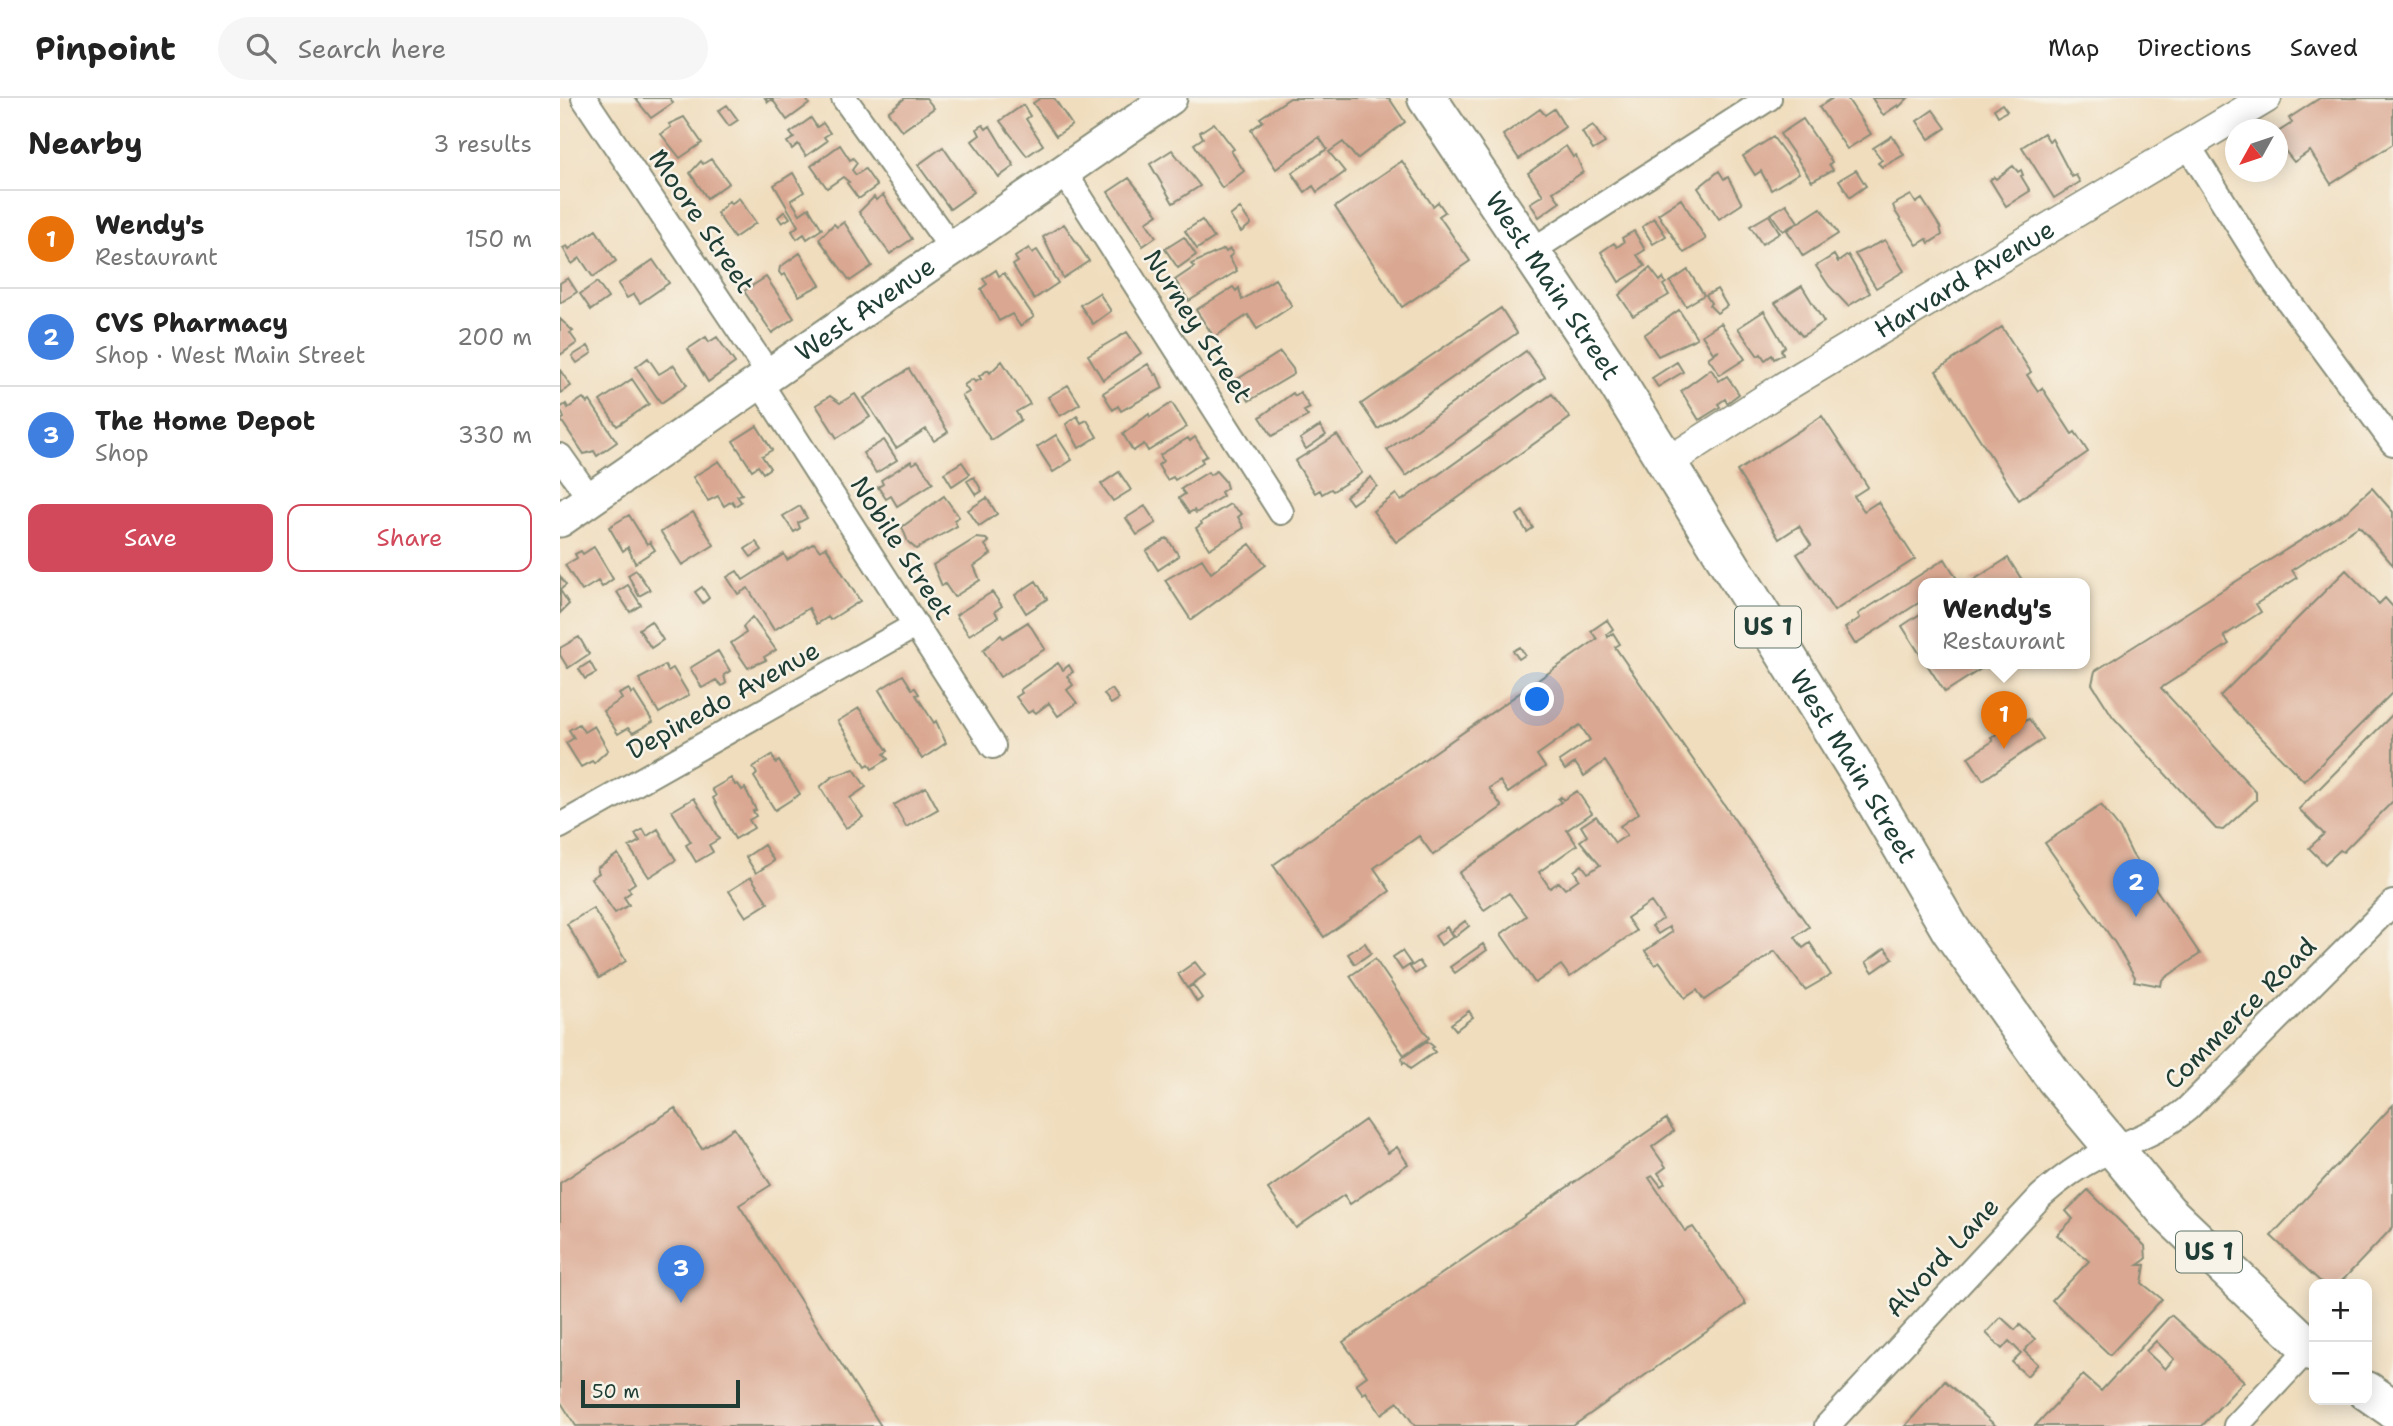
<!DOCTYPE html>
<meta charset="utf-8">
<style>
body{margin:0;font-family:"Shantell Sans",sans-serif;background:#f6f6f6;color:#222}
.controls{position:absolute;right:21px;bottom:21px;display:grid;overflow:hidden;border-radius:14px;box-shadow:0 4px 18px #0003}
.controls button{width:63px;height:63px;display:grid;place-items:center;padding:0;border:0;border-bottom:2px solid #e0e0e0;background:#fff;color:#222;font:35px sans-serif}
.compass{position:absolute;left:1665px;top:21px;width:63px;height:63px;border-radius:50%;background:#fff;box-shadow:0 4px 18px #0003;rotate:230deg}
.scale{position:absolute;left:21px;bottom:18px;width:159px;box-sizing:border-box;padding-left:7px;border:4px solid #1f3d34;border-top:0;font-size:19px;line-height:24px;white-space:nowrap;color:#1f3d34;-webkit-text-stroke:5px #f7f3e8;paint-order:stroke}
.you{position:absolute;left:978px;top:602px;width:24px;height:24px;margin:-18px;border:5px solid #fff;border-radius:50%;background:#1a73e8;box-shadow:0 0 0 10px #1a73e833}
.badge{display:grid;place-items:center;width:46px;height:46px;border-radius:50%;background:#d1495b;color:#fff;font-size:23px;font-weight:700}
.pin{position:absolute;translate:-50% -58px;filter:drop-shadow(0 2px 4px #0008)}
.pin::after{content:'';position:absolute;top:37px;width:24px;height:21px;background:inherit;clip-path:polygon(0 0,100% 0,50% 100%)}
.popup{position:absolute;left:1358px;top:480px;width:172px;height:91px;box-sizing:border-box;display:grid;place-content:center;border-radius:14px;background:#fff;filter:drop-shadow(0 2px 5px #0005);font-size:23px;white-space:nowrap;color:#767676}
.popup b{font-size:26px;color:#222}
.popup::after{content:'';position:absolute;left:50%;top:100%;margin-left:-14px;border:14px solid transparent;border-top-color:#fff}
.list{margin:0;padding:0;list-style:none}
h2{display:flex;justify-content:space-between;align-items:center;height:91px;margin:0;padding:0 28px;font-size:30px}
h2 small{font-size:23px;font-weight:400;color:#767676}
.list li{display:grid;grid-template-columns:46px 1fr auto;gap:21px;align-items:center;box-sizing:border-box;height:98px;padding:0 28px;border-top:2px solid #e0e0e0}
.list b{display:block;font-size:26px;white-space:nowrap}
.list p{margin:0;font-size:23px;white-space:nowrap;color:#767676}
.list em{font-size:23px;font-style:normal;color:#767676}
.actions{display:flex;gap:14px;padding:21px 28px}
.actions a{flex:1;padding:16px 0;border:2px solid #d1495b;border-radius:14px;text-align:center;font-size:24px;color:#d1495b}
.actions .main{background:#d1495b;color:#fff}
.icon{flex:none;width:38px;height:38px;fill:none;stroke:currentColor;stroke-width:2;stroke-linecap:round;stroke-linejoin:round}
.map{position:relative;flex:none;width:1833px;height:1328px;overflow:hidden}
header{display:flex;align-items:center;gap:42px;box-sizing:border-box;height:98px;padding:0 35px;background:#fff;border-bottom:2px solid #e0e0e0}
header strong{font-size:33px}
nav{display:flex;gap:38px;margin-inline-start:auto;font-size:24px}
.search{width:490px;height:63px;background:#f6f6f6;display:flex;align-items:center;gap:18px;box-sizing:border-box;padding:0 24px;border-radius:38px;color:#767676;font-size:26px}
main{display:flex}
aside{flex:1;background:#fff}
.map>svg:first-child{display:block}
.building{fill:#daa892;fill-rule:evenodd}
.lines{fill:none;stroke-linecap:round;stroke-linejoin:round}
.minor-casing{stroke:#888d78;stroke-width:28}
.tertiary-casing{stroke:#888d78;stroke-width:33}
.secondary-casing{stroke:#888d78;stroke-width:37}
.primary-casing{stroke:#888d78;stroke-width:42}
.minor{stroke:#fff;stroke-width:24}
.tertiary{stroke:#fff;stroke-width:30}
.secondary{stroke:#fff;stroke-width:33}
.primary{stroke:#fff;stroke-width:38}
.labels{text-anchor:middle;stroke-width:5;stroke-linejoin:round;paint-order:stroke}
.shield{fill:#f7f3e8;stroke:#60746a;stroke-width:2}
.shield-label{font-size:24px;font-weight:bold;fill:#1f3d34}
.street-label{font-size:26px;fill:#1f3d34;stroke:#f7f3e8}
</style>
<header>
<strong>Pinpoint</strong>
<div class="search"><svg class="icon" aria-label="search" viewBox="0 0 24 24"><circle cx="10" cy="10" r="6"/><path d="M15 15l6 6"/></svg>Search here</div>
<nav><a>Map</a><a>Directions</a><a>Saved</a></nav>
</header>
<main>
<aside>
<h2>Nearby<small>3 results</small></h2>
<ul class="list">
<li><span class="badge" style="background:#e8710a">1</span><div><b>Wendy's</b><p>Restaurant</p></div><em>150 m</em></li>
<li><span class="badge" style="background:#3f7fe0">2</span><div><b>CVS Pharmacy</b><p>Shop · West Main Street</p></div><em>200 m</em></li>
<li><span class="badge" style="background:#3f7fe0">3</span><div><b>The Home Depot</b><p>Shop</p></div><em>330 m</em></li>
</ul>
<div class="actions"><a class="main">Save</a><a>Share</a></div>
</aside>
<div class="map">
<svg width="1833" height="1328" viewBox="0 0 1833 1328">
<rect width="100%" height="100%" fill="#f7f3e8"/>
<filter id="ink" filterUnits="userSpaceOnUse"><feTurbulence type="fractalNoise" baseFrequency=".0143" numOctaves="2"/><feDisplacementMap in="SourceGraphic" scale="14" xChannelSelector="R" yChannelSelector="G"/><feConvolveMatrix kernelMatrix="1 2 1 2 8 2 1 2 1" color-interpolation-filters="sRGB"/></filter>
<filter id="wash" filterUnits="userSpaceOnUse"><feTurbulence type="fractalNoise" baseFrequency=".00686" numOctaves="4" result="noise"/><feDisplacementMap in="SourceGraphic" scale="28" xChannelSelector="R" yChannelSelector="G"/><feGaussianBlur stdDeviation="1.57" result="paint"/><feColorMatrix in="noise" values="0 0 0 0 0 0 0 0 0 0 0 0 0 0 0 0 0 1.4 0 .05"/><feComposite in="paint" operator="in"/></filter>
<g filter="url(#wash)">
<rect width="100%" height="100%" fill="#f0ddbd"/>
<g id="blocks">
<!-- building -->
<path class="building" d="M75 0H110L113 5 91 20Z
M205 0H246L249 6 227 22 212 1 208 4Z
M345 0H366L374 10 342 33 328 14Z
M481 0H494L512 27 496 38 473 5Z
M730 0H829L845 24 797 61 783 44 769 54 785 74 757 94 753 88 745 94 732 75 767 51 759 39 716 71 691 32 703 23 700 20Z
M1273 0H1287L1311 36 1287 51 1259 9Z
M1312 0H1348L1339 9 1338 7 1323 17Z
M1760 0H1833V46L1771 86 1750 53 1734 64 1718 44V34L1732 25 1729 20Z
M1442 6 1447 13 1438 18 1434 11Z
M167 7 178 22 169 28 158 13Z
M463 7 470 18 466 21 483 47 467 58 440 23Z
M980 11 985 17 994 11 1005 29 959 61 943 37Z
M1373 12 1386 30 1369 41 1357 23Z
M124 19 142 45 120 60 101 36 111 29 109 26Z
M251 20 257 29 263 25 270 35 264 39 267 43 246 58 238 46 232 51 227 44 234 40 230 35Z
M1243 21 1272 64 1269 66 1273 72 1252 83 1220 36Z
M654 25 674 51 671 53 684 73 662 90 634 46 643 40 640 34Z
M423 27 426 31 430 28 454 68 439 79 412 43 420 37 417 31Z
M1033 27 1045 45 1033 52 1022 34Z
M1484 35 1489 43 1492 41 1512 79 1516 77 1520 84 1494 100 1462 49Z
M1332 38 1344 57 1322 69 1318 65 1322 62 1313 50Z
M1213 39 1239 75 1211 92 1201 73 1195 77 1183 58Z
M280 47 290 62 293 60 297 65 292 72 296 77 305 71 317 88 300 100H298L287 85 289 84 283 79 267 90 251 68Z
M1006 48 1013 59 1016 57 1023 74 993 94 1000 104 979 119 970 105 983 97 968 75Z
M383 49 414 94 390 111 358 67Z
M612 52 640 88 613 105 590 66Z
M151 61 169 85 147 100 130 75 141 63 143 66Z
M842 63 873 108 878 104 885 114 879 118 910 163 842 209 775 109Z
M1453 68 1458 74 1461 72 1463 77 1461 78 1470 93 1446 108 1430 82 1434 79 1436 81Z
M1296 72 1306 88 1290 99 1279 82Z
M1159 73 1164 81 1168 79 1182 106 1159 121 1138 90Z
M233 75 244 94 231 102 240 116 249 110 262 131 247 141 244 136 237 141 232 133 238 128 214 87Z
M569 80 598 116 586 124 596 139 583 148 548 94Z
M323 97 352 141 330 156 299 114 314 99 316 102Z
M1351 97 1356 105 1362 101 1380 129 1382 137 1369 145 1367 141 1357 147 1335 113 1333 107Z
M179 100 196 125 174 140 157 115 169 103 171 106Z
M1121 101 1146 141 1124 155 1098 116Z
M1226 106 1238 124 1223 133 1211 116Z
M680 110 691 126 681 134 670 118Z
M1261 110 1278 136 1243 158 1227 132Z
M225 113 230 120 222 125 218 119Z
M1209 117 1220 135 1202 146 1190 128Z
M1094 120 1106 138 1093 146 1082 129Z
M642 122 654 140 637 151 625 133Z
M284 124 312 168 290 183 259 141 274 126 277 129Z
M504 126 529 163 503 180 483 139Z
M36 132 56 163 33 179 20 160 12 166 3 150 7 148 9 151Z
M1074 133 1085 152 1077 157 1085 168 1059 184 1041 154 1054 145 1057 149 1064 144 1062 140Z
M624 139 636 157 618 170 605 151Z
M1325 142 1344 173 1316 190 1295 156Z
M469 150 472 155 477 152 498 185 474 201 453 167 458 164 455 159Z
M664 151 666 154 670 151 673 156 669 159 677 173 629 203 615 182 634 169 631 166Z
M240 155 260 187 239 198 225 176 222 178 219 174 220 169Z
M1274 157 1278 164 1288 157 1310 195 1288 208 1269 188 1256 168Z
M93 162 109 185 80 205 74 196 67 200 58 186Z
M1090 170 1100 183 1103 180 1106 185 1103 187 1109 197 1073 218 1059 197Z
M436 172 439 178 444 175 474 219 460 228 452 216 439 223 421 191 427 186 423 181Z
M1128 172 1144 197 1126 208 1110 184Z
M206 179 234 220 212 235 184 193Z
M8 180 17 194 0 205V185Z
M715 181 732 208 697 231 688 217 654 239 636 212 673 189 676 193 679 190 682 202Z
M37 184 48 200 31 212 20 196Z
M1242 188 1264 224 1242 238 1215 205Z
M1157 191 1167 208 1157 215 1149 207 1151 205 1146 197Z
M539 195 551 213 533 226 520 207Z
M941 210 957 235 818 331 801 306Z
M1119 212 1137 240 1098 258 1084 237Z
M1204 213 1225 249 1221 252 1223 256 1214 261 1212 257 1205 262 1201 256 1198 258 1178 230Z
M0 221 13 233 10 235 17 245 0 257Z
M1161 225 1185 261 1160 277 1148 260 1159 252 1153 255 1142 237Z
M1442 229 1471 274 1467 277 1478 293 1482 290 1512 336 1515 334 1528 354 1459 402 1376 273Z
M567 234 581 255 543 282 528 257Z
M146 239 149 244 157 239 175 265 148 284 128 251Z
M28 248 32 255 17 265 12 258Z
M966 253 985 279 846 378 827 352Z
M720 254 733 271 734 276 689 303 676 282Z
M88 260 99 276 114 267 127 287 101 305 76 269Z
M442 263 470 306 456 314 461 322 431 342 402 298 409 294 404 287 413 281 415 284 421 281 419 278 428 272 430 275Z
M1117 264 1123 274 1098 289 1092 280Z
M588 266 595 277 597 276 603 290 561 313 558 308 553 312 543 295Z
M349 271 388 334 374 343 366 331 336 350 304 300Z
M1151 271 1159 283 1167 278 1179 296 1167 305 1165 301 1158 306 1160 309 1139 322 1121 293Z
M0 272 11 288 0 295Z
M72 281 89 306 57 328 40 303Z
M508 287 520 306 500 318 488 299Z
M740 294 750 310 744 313 748 318 712 338 700 319 733 295 735 298Z
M295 296 310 319 277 340 256 307 270 298 280 305Z
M992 296 1010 320 836 444 813 413 836 396 841 403Z
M23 300 27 305 30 303 57 344 37 358 34 353 24 356 1 322 4 320 0 310 6 306 8 310Z
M612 305 627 329 588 353 584 346 573 353 563 336 589 316 590 319Z
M517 318 521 325 527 322 537 339 519 350 506 326Z
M1262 318 1308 389 1294 398 1304 413 1318 404 1355 461 1274 513 1237 456 1251 447 1239 428 1219 441 1177 373Z
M197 328 212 352 202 358 210 370 203 375 198 368 192 372 173 343Z
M760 328 766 337 746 351 740 341Z
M496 337 512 362 493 374 477 349Z
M777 337 802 375 773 393 771 391 762 396 760 392 755 395 735 363Z
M635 339 647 358 641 361 643 364 615 382 613 379 607 382 598 367 603 363 600 357 628 340 630 343Z
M324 342 337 362 316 375 303 355Z
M159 363 182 396 177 398 181 404 175 408 172 403 164 408 158 398 148 403 133 379Z
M351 363 353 366 358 363 373 385 337 408 331 398 326 401 318 389 323 386 321 382Z
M402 364 410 376 392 388 384 375Z
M656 373 665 383 667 390 661 394 663 398 636 415 634 412 629 415 619 400 625 396 621 391 648 374 650 377Z
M559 374 571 392 553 403 541 386Z
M414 379 422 393 416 397 407 383Z
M811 379 817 388 792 406 786 398Z
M1812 390 1833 414V467L1799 428 1732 472 1737 480 1696 506 1701 514 1664 538 1669 546 1601 590 1696 694V702L1663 732 1656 731 1553 619 1532 586 1535 573 1787 413Z
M384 398 399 419 394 422 397 428 356 451 348 444 342 429Z
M427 400 437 416 419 428 408 412Z
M670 406 682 416 678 419 684 430 649 451 636 430 642 426 641 424Z
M240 408 247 420 238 425 240 430 234 434 223 418Z
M585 408 596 425 577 437 566 420Z
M963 413 973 430 967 434 957 417Z
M133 414 154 447 122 467 101 434Z
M69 417 87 446 90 444 95 452 75 465 68 449 63 453 49 429Z
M416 440 426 441 429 444 425 447 431 456 414 468 420 482 394 499 385 486 382 488 373 467Z
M607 440 619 458 598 472 586 453Z
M196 444 202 452 191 459 185 451Z
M254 445 260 453 266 449 300 503 270 522 268 519 257 526 249 510 214 532 188 490 178 496 167 479 177 473 183 482 224 456 227 462Z
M690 446 706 467 631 522 605 482 642 461 651 475Z
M34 449 53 481 42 489 38 483 22 493 5 467 17 460 15 456 21 453 23 456Z
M1448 460 1464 485H1409Z
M1385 461 1397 481 1391 485H1363V502L1295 546 1285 530 1300 520 1298 516Z
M76 472 90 492 79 498 68 477Z
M1786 472 1819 506 1825 500 1833 509V594L1744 683 1660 598Z
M0 478 6 487 0 492 9 506 0 515Z
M476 483 487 501 466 515 455 497Z
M68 487 81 507 70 514 57 494Z
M142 489 149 500 143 505 135 494Z
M432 494 442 508 435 513 438 519 409 537 396 517Z
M1363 514V561L1342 528Z
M192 519 216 552 204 559 206 562 188 570 171 545 186 535 183 529Z
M1047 522 1053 531 1047 536 1048 539 1053 535 1060 546 1055 549 1249 829 1235 839 1243 850 1250 845 1271 877 1245 892 1215 853 1144 902 1137 892 1125 900 1100 864 1095 867 1085 853 1112 834 1109 829 1098 836 1092 828 1103 821 1091 804 1067 820 1076 833 1010 879 1001 867 975 885 941 836 966 818 949 795 924 812 899 775 1001 704 998 701 1001 699 1003 702 1017 693 1032 715 1007 732 1017 747 979 774 990 790 999 784 1005 791 1019 781 1014 773 1022 767 1028 775 1040 767 1020 743 1027 738 1021 728 1036 718 1055 745 1067 737 1060 728 1079 715 1045 663 1024 678 1015 665 1005 672 999 663 1030 642 1020 627 977 657 985 669 948 695 940 683 929 690 942 709 873 757 859 738 814 770 830 793 764 839 713 767 1037 541 1031 533Z
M91 523 103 542 91 550 79 531Z
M468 524 485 551 440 579 423 552 441 537 443 540Z
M19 539 29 556 8 570 0 557V550Z
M960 549 965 557 959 561 953 553Z
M158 553 170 573 164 577 166 585 162 588 156 582 142 590 130 570Z
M30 564 36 575 25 581 19 571Z
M498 565 503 572 509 567 513 574 507 578 513 587 507 592 517 605 498 618 489 605 476 615 473 612 468 615 456 599 462 595 460 592Z
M1366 565H1430L1385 594Z
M105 567 108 573 113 570 129 597 99 615 79 581Z
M343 577 352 591 355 590 359 596 356 597 374 625 376 623 386 645 362 661 319 592Z
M69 591 71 596 74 594 93 624 73 635 68 630 58 636 43 613 62 601 59 596Z
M552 591 559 601 551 606 544 596Z
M299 610 328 653 324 656 328 661 312 671 309 666 306 668 278 623Z
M1833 616V703L1783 754 1780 752 1765 766 1749 750 1764 736 1739 711Z
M1463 619 1465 623 1469 621 1483 641 1423 682 1408 659 1433 643 1431 640 1441 633 1444 637 1459 627 1457 623Z
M19 626 24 634 34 628 48 652 34 665 32 663 21 669 6 645 14 640 9 632Z
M212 657 216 665 219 663 240 696 215 712 194 679 197 676 193 669Z
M294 671 306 689 290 700 303 719 286 730 260 689 272 679Z
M171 680 175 687 178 686 182 692 185 690 196 712 193 713 196 718 189 722 194 730 175 741 153 700 156 698 152 691Z
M366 689 378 711 346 729 334 707Z
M134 700 159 741 149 747 153 754 136 764 126 747 131 744 112 713Z
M1541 707 1560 731 1572 756 1640 856 1602 882 1601 888 1574 883 1575 879 1555 845 1485 745Z
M83 731 87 738 98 731 116 762 89 779 69 749 80 743 75 736Z
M204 747 214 763 196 775 186 759Z
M58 756 75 785 68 790 71 794 64 799 69 807 55 815 31 780 39 775 37 770Z
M191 779 208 805 186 819 169 793Z
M33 810 66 863 39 880 7 826Z
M905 823 909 828 895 839 891 834Z
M887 829 893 839 881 847 875 838Z
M805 845 811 855 795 866 788 856Z
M923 846 927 852 895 875 890 869Z
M1325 850 1333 860 1313 874 1306 864Z
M842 853 851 866 842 872 833 859Z
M815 861 869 940 844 957 790 878Z
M859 863 864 870 855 876 850 869Z
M635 864 645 877 627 890 618 876Z
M633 887 642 900 637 904 628 890Z
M909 913 913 919 896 932 891 926Z
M867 943 874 949 872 950 875 954 850 971 845 964 843 966 842 960Z
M1833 1007V1129L1779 1186H1763L1711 1138Z
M115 1010 142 1051 174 1030 211 1087 179 1107 321 1328H16L0 1303V1085Z
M1106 1021 1114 1033 1092 1049 1106 1069 1098 1075 1105 1085 1101 1088 1093 1078 1089 1080 1125 1133 1133 1129 1186 1206 1013 1328H855L838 1304 821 1316 806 1294 803 1296 796 1286 807 1278 783 1244Z
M805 1022 828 1055 837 1049 848 1066 790 1106 784 1097 736 1130 708 1091Z
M1528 1092 1585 1148 1586 1161 1578 1167H1585L1582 1185 1602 1201 1550 1257 1492 1202 1529 1163 1497 1137 1513 1121 1506 1113Z
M1611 1217 1684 1283 1642 1328H1475L1523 1277 1541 1293ZM1596 1243 1614 1261 1605 1271 1586 1253Z
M1441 1219 1455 1232 1460 1227 1475 1241 1464 1253 1478 1266 1467 1278 1452 1264 1461 1255 1449 1243 1442 1251 1426 1235Z
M1385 1283 1436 1328H1345Z"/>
</g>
</g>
<g filter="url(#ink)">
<use href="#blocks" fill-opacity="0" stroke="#888d78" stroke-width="2"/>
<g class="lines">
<defs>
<path id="minor" d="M24 0 210 278
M284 0 393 152
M1629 49 1710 178 1833 345
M504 74 721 414
M970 154 1209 0
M200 285 433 648
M0 358 31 402
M0 728 356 527
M1267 1328 1481 1098C1497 1084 1515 1070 1535 1060 1571 1041 1593 1039 1627 1011L1833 805
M1676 1328 1749 1250"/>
<g id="tertiary">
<path id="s1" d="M1105 366 1224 289 1706 0"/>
</g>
<g id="secondary">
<path id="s2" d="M0 422 610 0"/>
</g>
<g id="primary">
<path id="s3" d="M867 0 1045 265 1299 675 1390 831 1495 980 1607 1114 1754 1254"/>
<path d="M1807 1293 1833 1311"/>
</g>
</defs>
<!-- minor casing -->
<use href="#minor" class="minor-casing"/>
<!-- tertiary casing -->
<use href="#tertiary" class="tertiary-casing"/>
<!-- secondary casing -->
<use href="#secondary" class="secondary-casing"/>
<!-- primary casing -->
<use href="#primary" class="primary-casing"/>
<!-- minor -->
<use href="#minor" class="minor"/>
<!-- tertiary -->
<use href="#tertiary" class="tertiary"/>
<!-- secondary -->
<use href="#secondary" class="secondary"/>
<!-- primary -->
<use href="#primary" class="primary"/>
</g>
</g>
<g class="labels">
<!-- shield labels -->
<g class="shield">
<rect x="1175" y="508.5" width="66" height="41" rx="5"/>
<rect x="1616" y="1133.5" width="66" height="41" rx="5"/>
</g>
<g class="shield-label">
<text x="1208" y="537">US 1</text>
<text x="1649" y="1162">US 1</text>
</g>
<!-- street labels -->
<g class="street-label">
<text transform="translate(142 123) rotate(56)" y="9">Moore Street</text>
<text dy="9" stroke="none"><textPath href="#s1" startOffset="352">Harvard Avenue</textPath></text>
<text dy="9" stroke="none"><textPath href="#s3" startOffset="226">West Main Street</textPath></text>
<text dy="9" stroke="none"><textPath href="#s2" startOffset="371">West Avenue</textPath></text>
<text transform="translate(638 228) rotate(57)" y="9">Nurney Street</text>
<text transform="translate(342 450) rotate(57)" y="9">Nobile Street</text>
<text transform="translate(163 602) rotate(-29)" y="9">Depinedo Avenue</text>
<text dy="9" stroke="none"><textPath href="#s3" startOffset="793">West Main Street</textPath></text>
<text transform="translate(1680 915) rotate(-45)" y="9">Commerce Road</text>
<text transform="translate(1382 1159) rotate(-47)" y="9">Alvord Lane</text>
</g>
</g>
</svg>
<div class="controls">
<button>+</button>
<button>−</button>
</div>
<svg class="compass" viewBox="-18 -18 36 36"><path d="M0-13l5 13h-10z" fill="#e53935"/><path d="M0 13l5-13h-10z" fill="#767676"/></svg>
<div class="scale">50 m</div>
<div class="you"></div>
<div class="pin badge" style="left:1444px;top:651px;background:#e8710a">1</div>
<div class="popup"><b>Wendy's</b>Restaurant</div>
<div class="pin badge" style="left:1576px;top:819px;background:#3f7fe0">2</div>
<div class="pin badge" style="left:121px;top:1205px;background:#3f7fe0">3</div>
</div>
</main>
